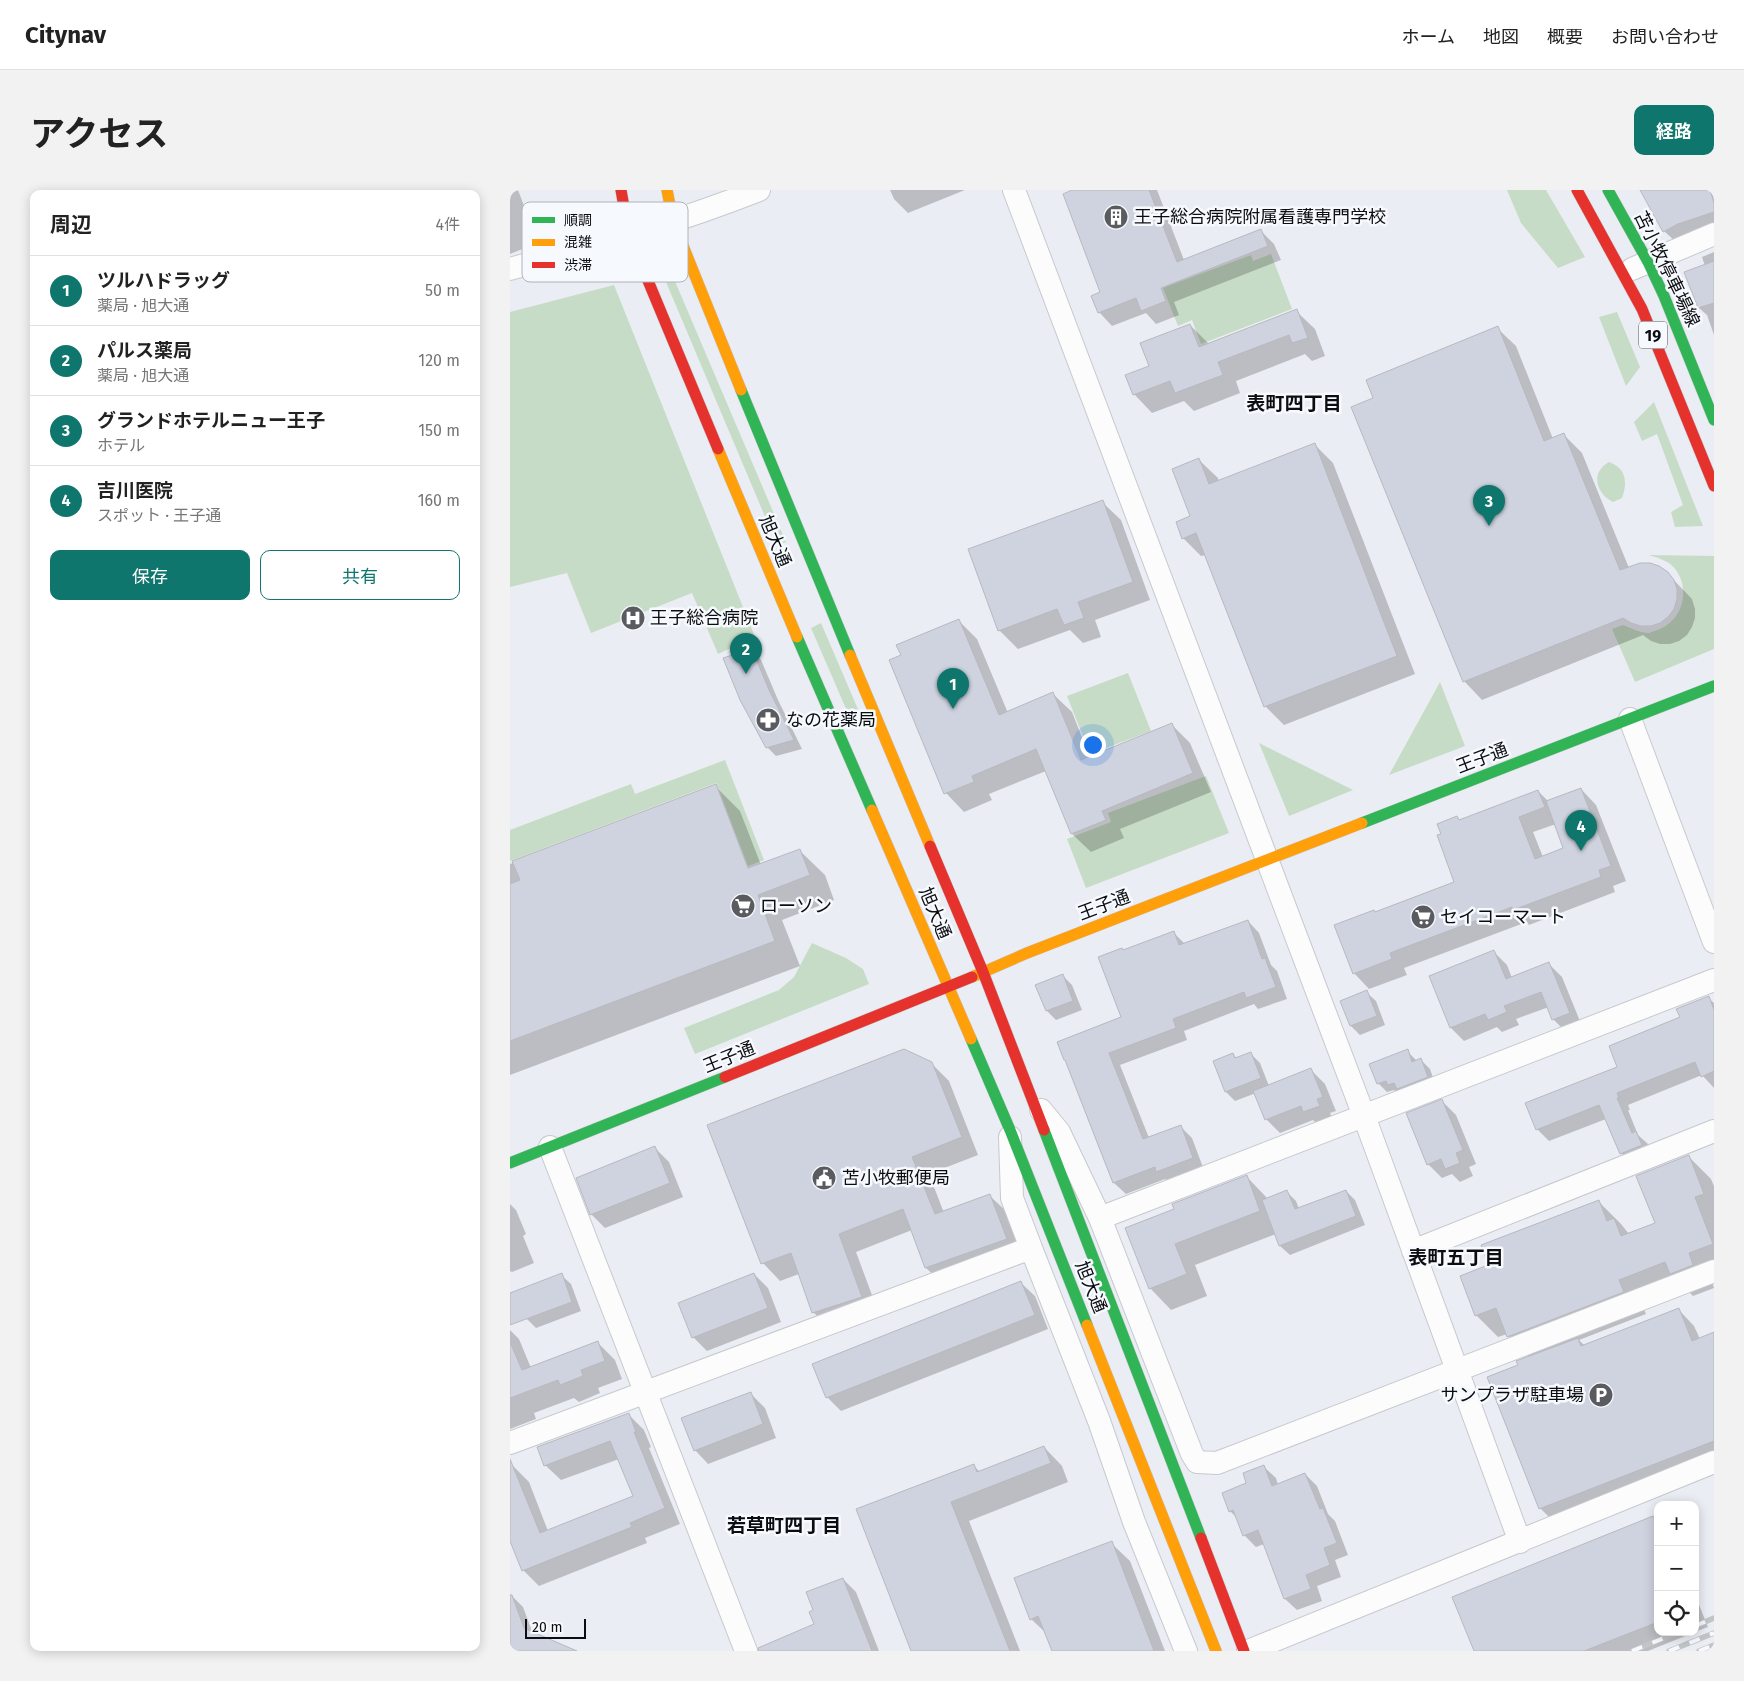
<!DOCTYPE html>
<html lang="ja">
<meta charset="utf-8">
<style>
body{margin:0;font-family:"Fira Sans","Noto Sans JP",sans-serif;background:#f2f2f2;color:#222}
.controls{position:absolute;right:15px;bottom:15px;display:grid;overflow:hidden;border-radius:10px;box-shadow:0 2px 12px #0003}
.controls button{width:45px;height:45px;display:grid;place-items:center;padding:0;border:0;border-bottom:1px solid #e0e0e0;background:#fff;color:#222;font:25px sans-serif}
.scale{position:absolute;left:15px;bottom:12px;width:61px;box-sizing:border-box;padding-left:5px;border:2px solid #0b0d10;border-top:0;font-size:14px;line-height:18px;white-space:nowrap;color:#0b0d10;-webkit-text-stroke:4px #f6f9fd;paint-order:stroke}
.you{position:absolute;left:582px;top:554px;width:18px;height:18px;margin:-12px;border:4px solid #fff;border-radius:50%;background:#1a73e8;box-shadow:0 0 0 8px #1a73e833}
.badge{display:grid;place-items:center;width:32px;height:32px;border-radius:50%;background:#0f766e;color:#fff;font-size:16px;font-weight:700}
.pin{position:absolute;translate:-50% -41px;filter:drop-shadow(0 1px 2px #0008)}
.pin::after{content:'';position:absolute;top:26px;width:18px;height:15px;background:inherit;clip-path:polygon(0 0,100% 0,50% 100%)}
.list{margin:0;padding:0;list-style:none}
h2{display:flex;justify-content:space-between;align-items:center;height:65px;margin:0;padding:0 20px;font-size:21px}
h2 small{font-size:16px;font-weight:400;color:#767676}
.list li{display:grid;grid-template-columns:32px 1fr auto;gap:15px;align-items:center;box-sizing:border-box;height:70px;padding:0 20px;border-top:1px solid #e0e0e0}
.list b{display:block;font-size:19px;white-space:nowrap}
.list p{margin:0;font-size:16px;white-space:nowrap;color:#767676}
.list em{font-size:16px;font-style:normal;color:#767676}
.actions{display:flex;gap:10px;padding:15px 20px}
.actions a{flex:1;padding:11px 0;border:1px solid #0f766e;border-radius:10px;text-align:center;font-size:18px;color:#0f766e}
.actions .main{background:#0f766e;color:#fff}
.icon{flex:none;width:28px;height:28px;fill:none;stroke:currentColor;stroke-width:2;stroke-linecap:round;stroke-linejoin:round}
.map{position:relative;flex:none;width:1204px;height:1461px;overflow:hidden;border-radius:10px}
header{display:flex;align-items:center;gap:30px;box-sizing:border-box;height:70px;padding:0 25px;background:#fff;border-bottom:1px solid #e0e0e0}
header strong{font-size:24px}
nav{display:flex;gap:28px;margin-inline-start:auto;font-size:18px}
.intro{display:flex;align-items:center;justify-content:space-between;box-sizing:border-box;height:120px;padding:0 30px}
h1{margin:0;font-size:35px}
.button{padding:12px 22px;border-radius:10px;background:#0f766e;color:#fff;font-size:18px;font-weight:700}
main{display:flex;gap:30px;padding:0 30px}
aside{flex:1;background:#fff;border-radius:10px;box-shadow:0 2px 12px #0003}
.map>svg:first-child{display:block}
.green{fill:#c7dcc6}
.shadow{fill:#0003;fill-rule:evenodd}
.building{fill:#cfd3df;stroke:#b7b9be}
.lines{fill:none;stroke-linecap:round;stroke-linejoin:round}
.street-casing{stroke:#c7c9ce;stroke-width:24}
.fast-casing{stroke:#c7c9ce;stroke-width:12}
.slow-casing{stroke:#c7c9ce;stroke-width:12}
.jam-casing{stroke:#c7c9ce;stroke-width:12}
.street{stroke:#fcfcfd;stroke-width:22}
.fast{stroke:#30b455;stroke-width:11}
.slow{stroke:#ff9f0a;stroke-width:11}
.jam{stroke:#e5322d;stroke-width:11}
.rail-casing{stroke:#c3c4c6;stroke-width:5.5}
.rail{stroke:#f6f9fd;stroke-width:4;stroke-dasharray:11;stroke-linecap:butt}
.labels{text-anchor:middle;stroke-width:5;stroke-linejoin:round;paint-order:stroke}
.shield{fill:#f6f9fd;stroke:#525457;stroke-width:1}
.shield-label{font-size:16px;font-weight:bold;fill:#0b0d10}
.poi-label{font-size:18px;fill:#0b0d10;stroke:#f6f9fd;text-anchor:start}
.street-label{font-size:18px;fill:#0b0d10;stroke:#f6f9fd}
.neighbourhood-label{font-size:19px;font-weight:bold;fill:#0b0d10;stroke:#f6f9fd}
.key{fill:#f6f9fd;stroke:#b0b2b6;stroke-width:1}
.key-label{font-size:14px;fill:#0b0d10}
</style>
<header>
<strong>Citynav</strong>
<nav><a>ホーム</a><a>地図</a><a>概要</a><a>お問い合わせ</a></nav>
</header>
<div class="intro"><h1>アクセス</h1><a class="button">経路</a></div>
<main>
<aside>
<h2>周辺<small>4件</small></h2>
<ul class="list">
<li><span class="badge">1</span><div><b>ツルハドラッグ</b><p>薬局 · 旭大通</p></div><em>50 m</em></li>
<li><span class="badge">2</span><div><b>パルス薬局</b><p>薬局 · 旭大通</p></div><em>120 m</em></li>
<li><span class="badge">3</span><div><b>グランドホテルニュー王子</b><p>ホテル</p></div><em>150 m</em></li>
<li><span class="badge">4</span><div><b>吉川医院</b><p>スポット · 王子通</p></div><em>160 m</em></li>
</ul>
<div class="actions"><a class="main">保存</a><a>共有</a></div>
</aside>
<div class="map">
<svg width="1204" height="1461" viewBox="0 0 1204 1461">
<rect width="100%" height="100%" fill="#eaedf3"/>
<!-- green -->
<path class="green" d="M997 0H1036L1075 67 1048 78 1011 33Z
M761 64 782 119 691 154 682 130 668 136 653 98 741 65 743 71Z
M164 89 276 352 267 355 156 92Z
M104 95 245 447 208 464 182 403 81 443 57 383 0 397V122Z
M1107 122 1130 177 1116 196 1089 127Z
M1144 212 1193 336 1165 337 1161 322 1173 315 1147 244 1132 251 1124 232Z
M1099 272C1116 278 1118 292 1112 308L1103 312C1086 304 1080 282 1099 272Z
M1139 365 1204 366V459L1125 492 1102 439 1113 435C1121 438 1130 443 1139 443 1142 442 1147 440 1150 439 1173 429 1180 400 1166 380 1160 371 1148 368 1139 365Z
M311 433 350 524 340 528 301 438Z
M618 483 641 541 580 564 557 506Z
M930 492 955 556 879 585Z
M749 553 843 600 779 626Z
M215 570 254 670 238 676 206 593 0 671V640L121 594 125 604Z
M696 586 719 643 576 698 557 649 601 632 598 623Z
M302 753 336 768 353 779 359 794 185 864 174 838 269 800 284 787Z"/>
<!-- shadow -->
<path class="shadow" d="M0 0H8L24 42 16 46 20 56 0 64Z
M380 0H455L398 23 384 9Z
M566 0H647L674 70 750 40 764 54 771 70 664 112 669 125 646 134 636 123 602 136 589 122 592 102Z
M1131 0H1204V37L1166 52 1154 41Z
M1204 62V145L1197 125 1189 118 1195 76 1192 67Z
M786 121 805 139 815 166 802 171 795 164 726 191 730 203 684 221 674 211 642 223 624 204 640 177 680 135 699 154Z
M987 138 1006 156 1043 249 1054 245 1072 263 1119 378 1157 383 1182 409 1185 419V428L1182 437 1177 445 1169 451 1160 454H1150L1141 451 1133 445 972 510 954 491 865 209Z
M805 255 823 273 905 484 774 535 755 516 696 365 691 366 673 348 682 327 689 270 708 288 709 292Z
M592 312 611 330 640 410 585 430 591 447 573 453 560 440 508 459 489 440Z
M448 430 467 449 498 523 543 504 562 522 580 568 662 535 680 553 701 602 610 639 614 648 581 662 562 644 536 581 479 604 482 610 454 622 436 603 392 466Z
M242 461 251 470 268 510 292 559 266 566 257 557Z
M205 596 230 621 251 675 289 660 315 685 324 710 272 730 290 776 0 885V674Z
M1071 599 1086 615 1116 691 1103 696 1105 702 1019 735 1017 732 894 778 897 785 859 799 844 783 865 723 946 693 932 644 947 627 950 631 1028 601 1038 611ZM1046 634 1055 659 1033 667 1023 642Z
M738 731 749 743 761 775 767 781 777 809 748 819 744 814 674 841 677 850 610 875 639 948 671 937 682 948 694 980 659 993 655 989 616 1004 604 993 558 872 613 828 614 761 663 742 675 754Z
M984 762 997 775 1002 788 1039 774 1052 787 1072 836 1056 842 1043 829 1039 817 1006 829 1009 835 992 842 987 837 954 851 941 838 921 787Z
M553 786 562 795 572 820 546 830 537 821Z
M856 802 866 811 875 835 850 845 841 836 831 812Z
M1198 808 1204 813V898L1192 885 1118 915 1120 920H1118L1128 945 1138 954 1143 967 1123 975 1111 963 1096 929 1039 951 1027 939Z
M897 861 907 871 911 870 920 879 926 896 888 904 884 900 877 902 868 893Z
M723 864 727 869 741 864 750 873 759 896 801 880 815 894 826 921 820 923 823 930 808 935 803 930 770 943 756 929 746 903 725 911 716 902 704 871Z
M421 873 439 891 468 965 419 984 434 1023 480 1006 498 1023 513 1066 434 1095 416 1078 402 1040 346 1062 369 1124 321 1139 303 1122 289 1084 270 1091 253 1073Z
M932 911 946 925 966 974 959 977 963 986 950 992 942 984 932 988 918 974Z
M145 958 159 972 173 1007 95 1038 81 1024Z
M1179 967 1201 989 1204 996V1084L1200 1085 1204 1098 1183 1106 1173 1096 1131 1112 1136 1124 1069 1150 1075 1156 1169 1120 1184 1136 1190 1149 1204 1143V1273L1046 1334 1030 1318 979 1188 1009 1176 1020 1168 997 1144 988 1147 966 1125 980 1076 1089 1012 1111 1034 1119 1044 1146 1034Z
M737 987 758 1009 777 1002 786 1011 789 1019 836 1001 845 1010 855 1035 780 1065 770 1056 766 1044 685 1075 697 1106 661 1120 640 1098 665 1020Z
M0 1014 6 1020 16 1044 13 1046 24 1073 2 1082 0 1081Z
M244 1084 258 1098 271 1132 197 1161 183 1147Z
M51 1085 61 1094 71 1121 26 1138 17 1129 6 1102Z
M511 1093 525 1106 538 1139 331 1221 317 1207Z
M0 1140 9 1149 21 1178 87 1152 105 1170 112 1189 88 1198 90 1203 69 1212 64 1208 24 1223 26 1229 0 1239Z
M241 1204 255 1218 266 1248 198 1274 185 1260Z
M118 1224 134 1240 141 1257 139 1258 170 1334 135 1348 137 1353 29 1396 13 1380 0 1347V1277L3 1276 19 1292 38 1341 124 1307 109 1269 51 1290 35 1275Z
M534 1257 552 1276 558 1292 459 1331 510 1461H402L347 1320 463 1275 470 1282Z
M754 1277 766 1288 768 1295 795 1284 807 1296 818 1324 825 1331 838 1365 825 1370 831 1387 807 1396 812 1411 787 1420 775 1409 754 1354 746 1357 734 1345 728 1329 720 1321 738 1294Z
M1143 1328 1148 1332V1442H1185L1138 1461H966Z
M601 1353 620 1371 655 1461H543L537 1444 521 1429Z
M333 1389 346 1402 369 1461H254L306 1435Z
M0 1404 13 1417 23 1444 51 1461H0Z
M1185 1405 1198 1437 1185 1442Z"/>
<!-- building -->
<path class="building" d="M562 0H639L667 72 751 39 758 56 651 98 656 111 631 121 626 108 588 123 581 106 590 102 553 4Z
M1130 0H1200L1204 13V22L1168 34 1153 42Z
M1204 71V113L1188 118 1174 82Z
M787 119 798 148 782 153 779 145 708 172 713 185 665 203 660 191 623 205 615 185 639 176 630 153 680 134 689 157Z
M988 136 1034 251 1054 243 1110 380 1130 373H1140L1149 376 1158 382 1164 390 1167 399V409L1164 419 1158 427 1150 433 1141 436H1131L1121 433 1113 428 953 492 841 217 863 208 856 190Z
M805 253 887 466 754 517 686 343 672 349 666 332 680 326 662 279 689 268 699 294Z
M593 310 623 392 568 412 574 428 554 435 547 419 488 441 458 359Z
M449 429 489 525 543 502 571 570 662 533 683 583 592 621 596 630 561 644 526 559 462 586 464 592 434 604 379 470 391 465 386 455Z
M242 459 259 500 284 550 256 558 230 510 213 468Z
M206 594 238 678 290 659 300 685 248 705 265 751 0 851V694L10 690 2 671Z
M1071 598 1101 676 1089 680 1091 687 1003 720 1002 717 880 763 882 769 843 784 824 735 864 720 865 722 944 692 927 645 931 644 927 634 947 626 949 630 1028 600 1035 617 1009 627 1025 669 1053 658 1036 611Z
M738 730 752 769 755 768 766 797 736 808 734 802 663 829 666 838 599 863 633 949 671 935 683 968 646 982 645 977 603 993 555 870H554L547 852 611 827 588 767 612 758 613 760 664 741 669 755Z
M984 760 996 789 1039 772 1060 823 1042 830 1031 802 994 816 997 822 978 830 975 824 940 838 919 786Z
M553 784 563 811 536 821 525 795Z
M857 800 867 826 840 836 830 811Z
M1199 806 1204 820V881L1191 887 1185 872 1107 903 1109 908H1107L1122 943 1126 941 1132 955 1110 964 1089 915 1026 940 1015 913 1107 877 1099 856 1170 827 1166 819Z
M394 859 422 872 452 947 402 967 425 1024 480 1004 497 1049 415 1078 393 1019 329 1044 352 1107 302 1123 281 1063 251 1074 197 935Z
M898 859 902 872 911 868 918 887 887 899 884 893 878 895 876 891 867 894 859 874Z
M741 862 751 888 715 902 703 871 723 863 725 868Z
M801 878 813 907 807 909 810 916 793 922 791 916 755 930 743 901Z
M932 909 953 960 946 963 950 973 935 979 931 969 917 975 896 923Z
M145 956 160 993 80 1025 66 988Z
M1179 965 1194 1004 1185 1007 1203 1054 1179 1063 1183 1075 1160 1084 1155 1072 1109 1090 1114 1102 997 1147 986 1118 965 1126 950 1086 978 1075 971 1055 1089 1010 1097 1031 1104 1028 1111 1046 1145 1033 1126 986Z
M737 985 750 1021 665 1054 677 1084 639 1099 615 1038 664 1019 662 1014Z
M777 1000 785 1019 836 1000 846 1026 769 1056 752 1010Z
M52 1083 62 1112 0 1135V1103Z
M244 1083 258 1118 182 1148 168 1113Z
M511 1091 525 1125 316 1208 302 1174Z
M1169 1118 1182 1151 1204 1142V1251L1029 1319 977 1187 1008 1175 1006 1171 1068 1148 1071 1156Z
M88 1151 95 1171 71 1180 73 1186 50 1195 48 1190 0 1208V1152L12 1180Z
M241 1202 253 1234 184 1261 171 1228Z
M119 1223 126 1242H124L155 1318 120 1333 122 1337 12 1381 0 1351V1269L30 1343 123 1306 100 1251 34 1276 27 1257Z
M534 1256 541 1273 441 1312 500 1461H401L346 1319 464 1274 467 1282Z
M754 1275 762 1296 795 1283 810 1319 813 1318 827 1353 814 1358 820 1375 796 1385 801 1399 774 1409 748 1340 733 1346 723 1320 719 1322 712 1303 736 1293 733 1283Z
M1143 1326 1148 1337V1432L1074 1461H964L942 1407Z
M602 1351 644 1461H542L528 1426 520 1430 504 1388Z
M333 1388 362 1461H249L248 1458 304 1434 299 1422 303 1420 296 1402Z
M0 1405H2L14 1438 67 1461H0Z"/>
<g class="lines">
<defs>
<path id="street" d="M504 0 854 926 1010 1352
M0 79C84 56 168 32 249 0
M1122 79 1204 44
M1120 529 1204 752
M531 920 549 942 590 1028 682 1264 687 1272 707 1273 1204 1081
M40 957 236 1461
M590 1028 1204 790
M521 1058 589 1231 624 1332 676 1461
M903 1061 1204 941
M0 1253 521 1058 502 1008 500 947
M738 1461 1204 1272"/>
<path id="fast" d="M1098 0 1138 72 1154 106 1204 230
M231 200 340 465
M287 447 362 620
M852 633 1204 496
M461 849 500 940 577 1135
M534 940 691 1348
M0 973 215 887"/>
<path id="slow" d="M157 0 163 31 231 200
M208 259 287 447
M340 465 420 656
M362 620 461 849
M462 787 517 763 852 633
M577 1135 706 1461"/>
<path id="jam" d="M111 0 119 45 208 259
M1067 0 1132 119 1204 296
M420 656 473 782 534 940
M215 887 462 787
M691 1348 734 1461"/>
</defs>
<!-- street casing -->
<use href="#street" class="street-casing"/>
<!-- fast casing -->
<use href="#fast" class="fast-casing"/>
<!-- slow casing -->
<use href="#slow" class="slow-casing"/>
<!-- jam casing -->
<use href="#jam" class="jam-casing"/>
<!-- street -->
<use href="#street" class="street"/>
<!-- fast -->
<use href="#fast" class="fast"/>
<!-- slow -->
<use href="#slow" class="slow"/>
<!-- jam -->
<use href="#jam" class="jam"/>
<defs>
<path id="rail" d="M1185 1436 1204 1428
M1122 1461 1169 1442
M1159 1461 1204 1443
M1189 1461 1204 1455"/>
</defs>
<!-- rail casing -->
<use href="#rail" class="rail-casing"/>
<!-- rail -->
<use href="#rail" class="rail"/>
</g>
<!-- icons -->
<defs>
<symbol id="building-disc" viewBox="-11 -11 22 22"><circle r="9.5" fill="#595b5f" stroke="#f6f9fd"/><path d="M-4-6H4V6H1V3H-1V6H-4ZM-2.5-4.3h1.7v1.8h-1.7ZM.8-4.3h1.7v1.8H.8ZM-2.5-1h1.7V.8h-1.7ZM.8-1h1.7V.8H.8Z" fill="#fff"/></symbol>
<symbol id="hospital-disc" viewBox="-11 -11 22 22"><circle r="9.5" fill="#595b5f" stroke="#f6f9fd"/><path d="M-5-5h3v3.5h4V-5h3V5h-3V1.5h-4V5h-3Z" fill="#fff"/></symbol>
<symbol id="pharmacy-disc" viewBox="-11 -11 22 22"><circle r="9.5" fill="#595b5f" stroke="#f6f9fd"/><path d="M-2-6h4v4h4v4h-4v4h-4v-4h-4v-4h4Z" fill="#fff"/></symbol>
<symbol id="supermarket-disc" viewBox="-11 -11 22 22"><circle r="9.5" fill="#595b5f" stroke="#f6f9fd"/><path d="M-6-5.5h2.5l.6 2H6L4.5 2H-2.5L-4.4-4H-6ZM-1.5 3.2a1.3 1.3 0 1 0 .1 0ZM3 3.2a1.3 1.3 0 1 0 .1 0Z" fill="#fff"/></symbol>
<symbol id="civic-disc" viewBox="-11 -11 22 22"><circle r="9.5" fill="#595b5f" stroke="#f6f9fd"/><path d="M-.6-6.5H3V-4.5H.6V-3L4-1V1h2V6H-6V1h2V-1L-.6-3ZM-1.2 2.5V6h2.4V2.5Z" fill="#fff"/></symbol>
<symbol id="parking-disc" viewBox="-11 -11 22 22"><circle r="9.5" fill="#595b5f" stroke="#f6f9fd"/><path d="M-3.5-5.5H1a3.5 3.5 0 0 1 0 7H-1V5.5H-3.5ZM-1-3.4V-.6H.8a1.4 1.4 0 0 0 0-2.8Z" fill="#fff"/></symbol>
</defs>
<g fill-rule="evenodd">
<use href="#building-disc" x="592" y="13" width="28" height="28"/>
<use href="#hospital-disc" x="109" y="414" width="28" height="28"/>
<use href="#pharmacy-disc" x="244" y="516" width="28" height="28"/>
<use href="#supermarket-disc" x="219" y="702" width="28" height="28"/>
<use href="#supermarket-disc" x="899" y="713" width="28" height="28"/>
<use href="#civic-disc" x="300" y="974" width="28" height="28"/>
<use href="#parking-disc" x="1077" y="1191" width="28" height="28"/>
</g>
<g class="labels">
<!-- shield labels -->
<rect class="shield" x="1129" y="131.5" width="28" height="27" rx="4"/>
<g class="shield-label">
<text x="1143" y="151">19</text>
</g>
<!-- poi labels -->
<g class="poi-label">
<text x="624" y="33">王子総合病院附属看護専門学校</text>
<text x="140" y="434">王子総合病院</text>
<text x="276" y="536">なの花薬局</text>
<text x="250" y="722">ローソン</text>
<text x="930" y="733">セイコーマート</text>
<text x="332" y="994">苫小牧郵便局</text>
<text x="1074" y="1211" text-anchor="end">サンプラザ駐車場</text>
</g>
<!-- street labels -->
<g class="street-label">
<text transform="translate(1157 79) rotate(64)" y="6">苫小牧停車場線</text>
<text transform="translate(265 351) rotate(67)" y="6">旭大通</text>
<text transform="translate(972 568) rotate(-21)" y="6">王子通</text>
<text transform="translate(594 715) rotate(-21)" y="6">王子通</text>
<text transform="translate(425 723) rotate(67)" y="6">旭大通</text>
<text transform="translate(219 867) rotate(-22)" y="6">王子通</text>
<text transform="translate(581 1097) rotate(68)" y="6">旭大通</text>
</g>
<!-- neighbourhood labels -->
<g class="neighbourhood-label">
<text x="784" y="220">表町四丁目</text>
<text x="946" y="1074">表町五丁目</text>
<text x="274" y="1342">若草町四丁目</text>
</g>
</g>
<!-- legend -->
<rect x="12" y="12" width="166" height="80" rx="8" class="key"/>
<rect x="22" y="27" width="23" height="6" fill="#30b455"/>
<rect x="22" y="49" width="23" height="7" fill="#ff9f0a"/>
<rect x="22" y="72" width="23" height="6" fill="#e5322d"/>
<g class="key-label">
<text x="54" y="35">順調</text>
<text x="54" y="57">混雑</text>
<text x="54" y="80">渋滞</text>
</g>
</svg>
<div class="controls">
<button>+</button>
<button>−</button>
<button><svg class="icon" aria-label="locate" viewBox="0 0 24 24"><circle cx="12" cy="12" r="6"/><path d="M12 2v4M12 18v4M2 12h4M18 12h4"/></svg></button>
</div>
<div class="scale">20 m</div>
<div class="you"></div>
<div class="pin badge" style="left:443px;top:519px">1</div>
<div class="pin badge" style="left:236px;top:484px">2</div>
<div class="pin badge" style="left:979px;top:336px">3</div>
<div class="pin badge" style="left:1071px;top:661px">4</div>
</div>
</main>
